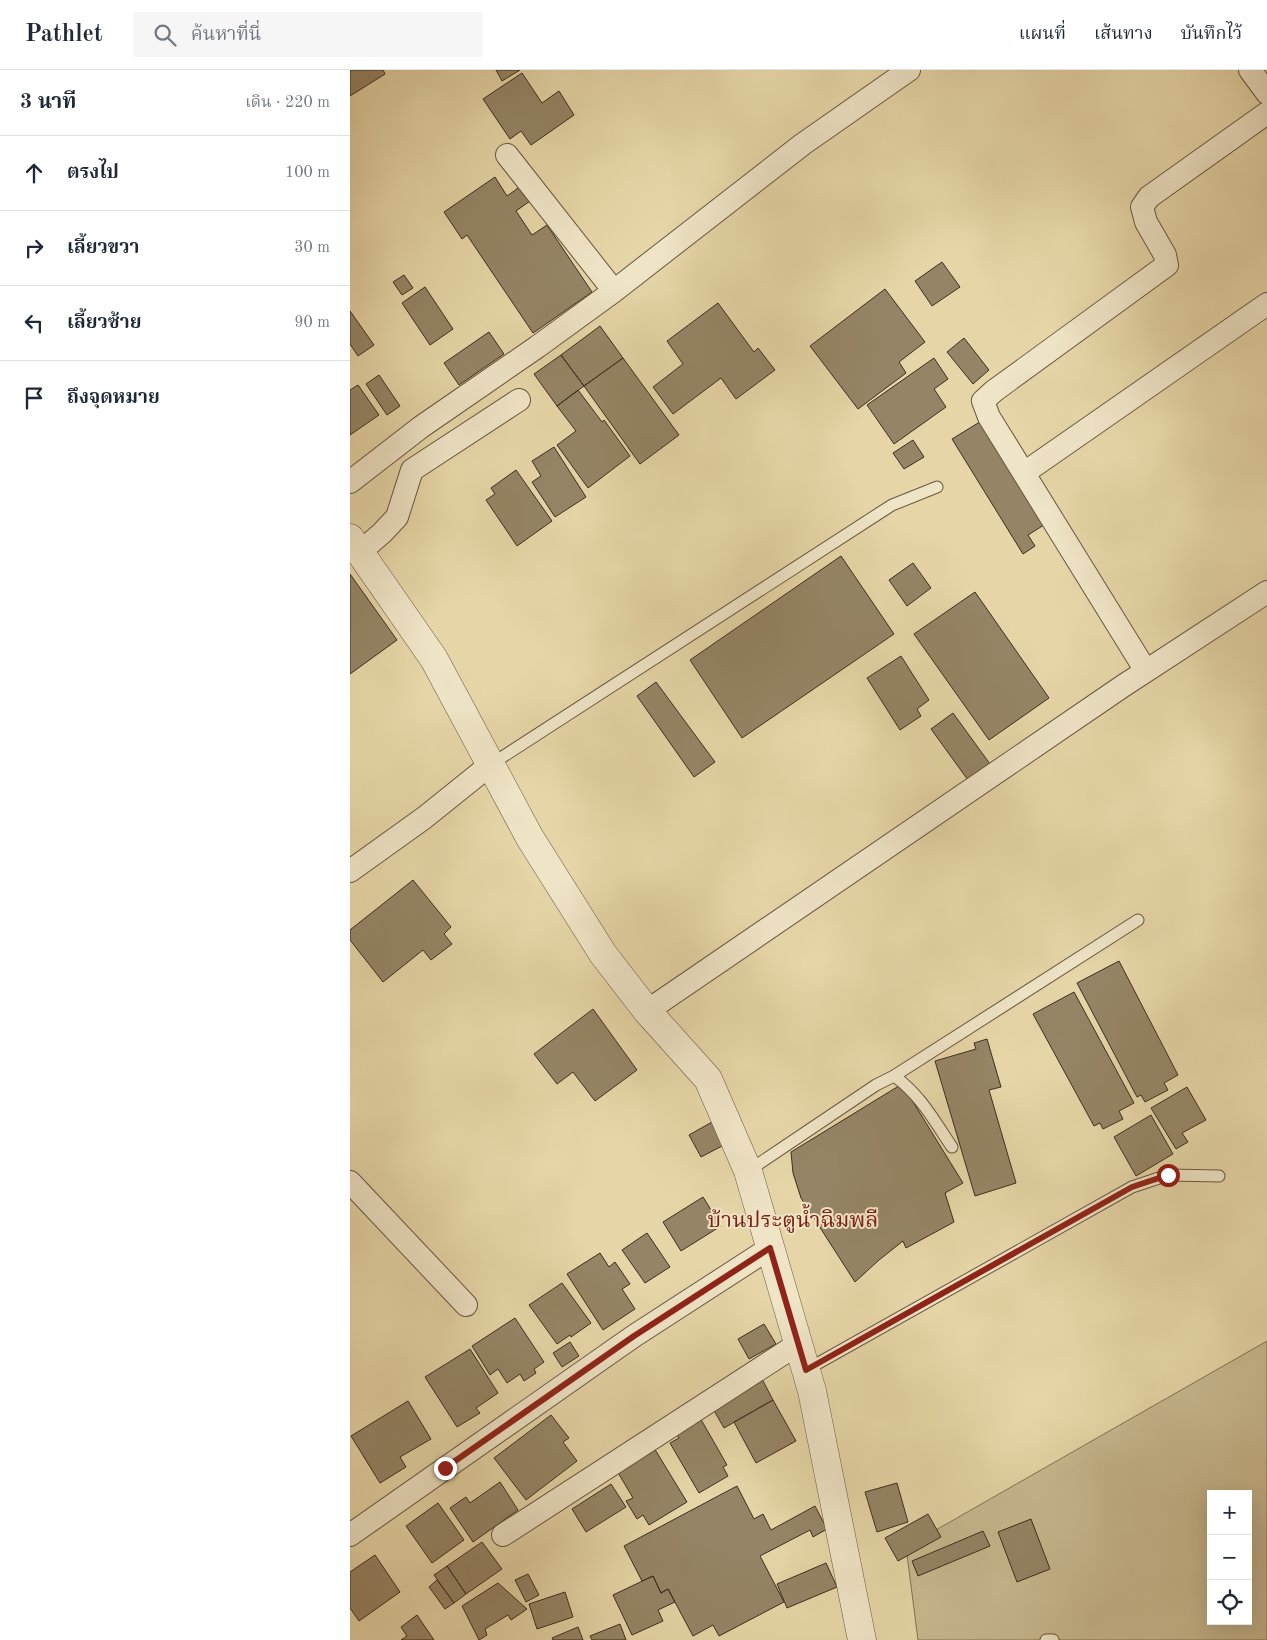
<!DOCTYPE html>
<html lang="th">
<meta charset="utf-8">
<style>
body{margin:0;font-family:"Old Standard TT","Noto Serif Thai",serif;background:#f6f6f7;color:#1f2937}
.controls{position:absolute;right:15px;bottom:15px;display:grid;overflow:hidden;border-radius:0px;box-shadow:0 5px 20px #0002}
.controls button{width:45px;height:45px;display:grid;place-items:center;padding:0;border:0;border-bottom:1px solid #e0e1e3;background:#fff;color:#1f2937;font:25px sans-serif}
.stop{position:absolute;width:15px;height:15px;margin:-11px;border:4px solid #8f2418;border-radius:50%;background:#fff}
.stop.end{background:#8f2418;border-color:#fff;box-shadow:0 1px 5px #0008}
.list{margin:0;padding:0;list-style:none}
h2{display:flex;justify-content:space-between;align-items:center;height:65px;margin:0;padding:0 20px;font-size:21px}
h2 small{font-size:16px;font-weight:400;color:#747a83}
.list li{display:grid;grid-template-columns:32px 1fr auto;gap:15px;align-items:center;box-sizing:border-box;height:75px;padding:0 20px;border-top:1px solid #e0e1e3}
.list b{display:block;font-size:19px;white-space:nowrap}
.list em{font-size:16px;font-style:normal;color:#747a83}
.icon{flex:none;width:28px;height:28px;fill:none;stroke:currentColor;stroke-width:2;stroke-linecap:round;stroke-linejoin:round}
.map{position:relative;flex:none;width:917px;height:1570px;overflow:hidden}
header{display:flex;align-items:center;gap:30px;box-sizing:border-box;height:70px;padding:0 25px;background:#fff;border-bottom:1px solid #e0e1e3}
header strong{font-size:24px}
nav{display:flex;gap:28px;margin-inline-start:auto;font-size:18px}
.search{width:350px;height:45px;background:#f6f6f7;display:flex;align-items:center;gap:12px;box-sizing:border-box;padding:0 18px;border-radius:0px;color:#747a83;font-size:19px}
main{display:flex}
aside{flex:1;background:#fff}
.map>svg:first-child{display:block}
.green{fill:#c9b990;stroke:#837358;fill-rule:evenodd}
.building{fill:#958566;stroke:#3d2d20}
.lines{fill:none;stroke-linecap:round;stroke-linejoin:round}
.service-casing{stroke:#675742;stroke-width:13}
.minor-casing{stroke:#675742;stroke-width:24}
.tertiary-casing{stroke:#675742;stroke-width:29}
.service{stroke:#efe4c6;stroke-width:11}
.minor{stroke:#efe4c6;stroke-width:22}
.tertiary{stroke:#efe4c6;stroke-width:28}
.route{stroke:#8f2418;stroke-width:6}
.labels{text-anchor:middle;stroke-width:4;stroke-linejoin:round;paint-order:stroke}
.quarter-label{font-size:22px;fill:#7a1f14;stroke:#efe4c6}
</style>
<header>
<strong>Pathlet</strong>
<div class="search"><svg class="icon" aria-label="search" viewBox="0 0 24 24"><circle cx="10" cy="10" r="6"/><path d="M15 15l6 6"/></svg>ค้นหาที่นี่</div>
<nav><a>แผนที่</a><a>เส้นทาง</a><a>บันทึกไว้</a></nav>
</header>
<main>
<aside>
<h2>3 นาที<small>เดิน · 220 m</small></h2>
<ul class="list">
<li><svg class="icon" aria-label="ahead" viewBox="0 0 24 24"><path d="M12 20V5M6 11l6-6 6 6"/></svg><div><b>ตรงไป</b></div><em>100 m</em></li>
<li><svg class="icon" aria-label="right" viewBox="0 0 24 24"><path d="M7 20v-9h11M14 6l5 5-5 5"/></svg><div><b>เลี้ยวขวา</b></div><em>30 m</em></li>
<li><svg class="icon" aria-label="left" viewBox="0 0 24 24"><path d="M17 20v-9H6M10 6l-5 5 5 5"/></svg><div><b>เลี้ยวซ้าย</b></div><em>90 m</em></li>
<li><svg class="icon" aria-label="arrive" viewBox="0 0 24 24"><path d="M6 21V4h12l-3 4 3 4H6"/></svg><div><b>ถึงจุดหมาย</b></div></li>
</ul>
</aside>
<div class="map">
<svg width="917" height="1570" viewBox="0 0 917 1570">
<rect width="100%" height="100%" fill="#e6d6a7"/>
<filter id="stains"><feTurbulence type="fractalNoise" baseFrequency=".004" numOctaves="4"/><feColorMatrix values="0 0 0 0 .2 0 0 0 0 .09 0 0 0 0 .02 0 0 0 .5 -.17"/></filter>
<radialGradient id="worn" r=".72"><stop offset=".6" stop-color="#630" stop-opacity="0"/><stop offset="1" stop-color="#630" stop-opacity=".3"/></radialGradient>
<!-- green -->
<path class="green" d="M917 1271V1570H568L556 1477ZM861 1424H898V1551H861Z"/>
<!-- building -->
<path class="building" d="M0 0H33L35 4 0 26Z
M146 0H170L152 11Z
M172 3 192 33 209 21 224 45 181 75 171 61 160 69 133 29Z
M145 107 157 126 171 116 180 131 166 141 182 165 197 155 242 222 183 263 117 165 112 169 94 142Z
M592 192 610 217 582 236 565 211Z
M54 205 63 218 52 225 43 212Z
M75 217 103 259 80 275 52 233Z
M535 219 575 272 549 292 556 303 508 339 460 276Z
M368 233 404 282 408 278 425 300 386 329 371 308 323 344 303 317 333 294 317 271Z
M0 241 24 275 8 286 0 274Z
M250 256 273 288 234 316 211 285Z
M139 262 154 284 109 315 94 293Z
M614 268 639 300 623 314 597 282Z
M211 285 234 316 207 336 184 304Z
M273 288 329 365 290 394 234 316Z
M584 288 598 309 584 319 596 337 544 374 517 335Z
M29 305 50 336 37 345 16 314Z
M8 315 29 345 0 365V320Z
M228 320 252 352 254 350 280 386 238 418 207 375 226 361 207 336Z
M633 350 697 453 678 465 685 476 673 484 602 369Z
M563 370 574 387 554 399 543 383Z
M204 377 236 427 205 447 182 412 191 406 182 391Z
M166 400 202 451 167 476 136 430 145 424 141 418Z
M491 486 544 564 392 668 340 590Z
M563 493 581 518 557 536 539 510Z
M0 504 47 570 0 604Z
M625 522 699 628 639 670 564 564Z
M551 586 579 630 567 639 571 646 550 660 517 608Z
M306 612 365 692 344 707 287 626Z
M603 643 640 694 618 710 581 659Z
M63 810 101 857 94 864 102 874 81 890 73 880 33 912 0 870V860Z
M769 891 828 1005 814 1013 818 1020 795 1032 791 1025 787 1027 727 913Z
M724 922 784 1033 769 1041 773 1049 753 1059 750 1053 744 1056 683 944Z
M243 939 287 1000 245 1031 223 1002 207 1014 184 984Z
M637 969 651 1017 639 1020 666 1113 625 1126 585 991 626 979 624 973Z
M552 1014 613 1113 595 1123 604 1152 556 1178 553 1171 529 1190 505 1212 451 1128 443 1103 441 1082Z
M837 1017 856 1050 832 1063 838 1072 826 1079 801 1038Z
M801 1045 823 1084 786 1106 764 1067Z
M362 1052 374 1075 351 1087 339 1065Z
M353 1127 371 1156 331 1181 313 1152Z
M297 1163 320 1197 295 1213 272 1180Z
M250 1183 259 1197 265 1192 280 1214 272 1219 285 1239 253 1260 217 1204Z
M212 1213 241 1253 221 1267 220 1265 207 1274 179 1235Z
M165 1248 194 1292 184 1299 186 1303 174 1311 170 1304 157 1313 148 1299 140 1305 122 1276Z
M414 1254 426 1274 399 1289 388 1269Z
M220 1272 229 1286 212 1297 203 1283Z
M120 1279 148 1323 126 1338 130 1343 107 1357 75 1307Z
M412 1309 423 1330 374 1358 362 1337Z
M423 1330 446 1371 406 1393 384 1352Z
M58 1331 81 1369 50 1387 56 1397 30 1413 1 1366Z
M201 1345 219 1368 213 1372 227 1391 176 1430 144 1388Z
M349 1346 377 1395 373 1397 378 1406 349 1423 320 1373 329 1368 324 1360Z
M301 1373 337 1432 299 1455 293 1445 287 1449 276 1431 283 1428 264 1396Z
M150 1412 168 1440 123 1472 100 1438 116 1427 120 1433Z
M547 1413 558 1452 527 1462 515 1422Z
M261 1414 276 1437 236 1462 222 1439Z
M387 1416 404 1449 413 1444 421 1460 465 1436 477 1459 463 1467 460 1460 410 1486 434 1532 369 1566 363 1555 343 1566 318 1519 311 1523 303 1506 292 1511 274 1476Z
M88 1433 114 1470 82 1493 56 1456Z
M578 1444 591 1467 548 1491 535 1468Z
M681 1449 700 1499 667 1512 648 1462Z
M633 1461 640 1476 568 1506 562 1491Z
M132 1472 152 1499 116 1524 97 1496Z
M25 1485 50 1522 9 1551 0 1538V1502Z
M476 1493 487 1517 437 1538 427 1514Z
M97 1496 116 1524 104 1533 84 1505Z
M178 1504 189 1525 176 1532 165 1510Z
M303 1506 311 1523 318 1519 325 1532 308 1540 313 1551 282 1565 263 1525Z
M87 1510 104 1533 95 1539 79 1517Z
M148 1513 177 1539 161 1550 158 1545 135 1559 137 1565 129 1570 112 1536Z
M215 1522 223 1547 187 1559 179 1534Z
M67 1545 84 1570H51L57 1566 51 1557Z
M270 1554 276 1570H242L240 1566Z
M228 1557 233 1570H203L202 1568Z"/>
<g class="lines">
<defs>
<path id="service" d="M140 695 542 435 587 417
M544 1006 788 850
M398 1101 526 1015 544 1006C570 1024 585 1052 602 1077
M456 1300 782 1117 818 1105 869 1106
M696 1570H703"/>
<path id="minor" d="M900 0 917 23
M157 85 264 221
M674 403 917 234
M0 412 71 357 187 277 264 221 453 74 559 0
M10 482 32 463 47 447 62 400 169 330
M796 601 639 347 633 331 644 321 817 195 815 185 796 152 792 137 799 127 917 43
M0 801 74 748 140 695
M297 941 773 616 917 522
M0 1112 116 1235
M0 1465 284 1266 420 1178
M153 1465 448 1274"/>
<path id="tertiary" d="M0 468 84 589 180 768 253 884 297 941 358 1009 398 1101 462 1321 512 1570"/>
</defs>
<!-- service casing -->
<use href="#service" class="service-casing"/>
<!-- minor casing -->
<use href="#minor" class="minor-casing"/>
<!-- tertiary casing -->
<use href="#tertiary" class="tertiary-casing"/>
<!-- service -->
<use href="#service" class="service"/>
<!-- minor -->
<use href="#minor" class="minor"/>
<!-- tertiary -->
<use href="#tertiary" class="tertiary"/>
</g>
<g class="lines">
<!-- route -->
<path class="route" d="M95 1398 284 1266 420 1178 456 1300 782 1117 818 1105"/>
</g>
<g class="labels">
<!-- quarter labels -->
<g class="quarter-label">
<text x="443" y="1157">บ้านประตูน้ำฉิมพลี</text>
</g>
</g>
<rect width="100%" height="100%" filter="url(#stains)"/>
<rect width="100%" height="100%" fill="url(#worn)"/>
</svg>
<div class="controls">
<button>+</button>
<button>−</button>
<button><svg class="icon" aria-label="locate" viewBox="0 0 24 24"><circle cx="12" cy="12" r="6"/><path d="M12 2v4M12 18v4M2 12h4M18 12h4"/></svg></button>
</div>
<div class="stop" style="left:818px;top:1105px"></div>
<div class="stop end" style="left:95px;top:1398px"></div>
</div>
</main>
